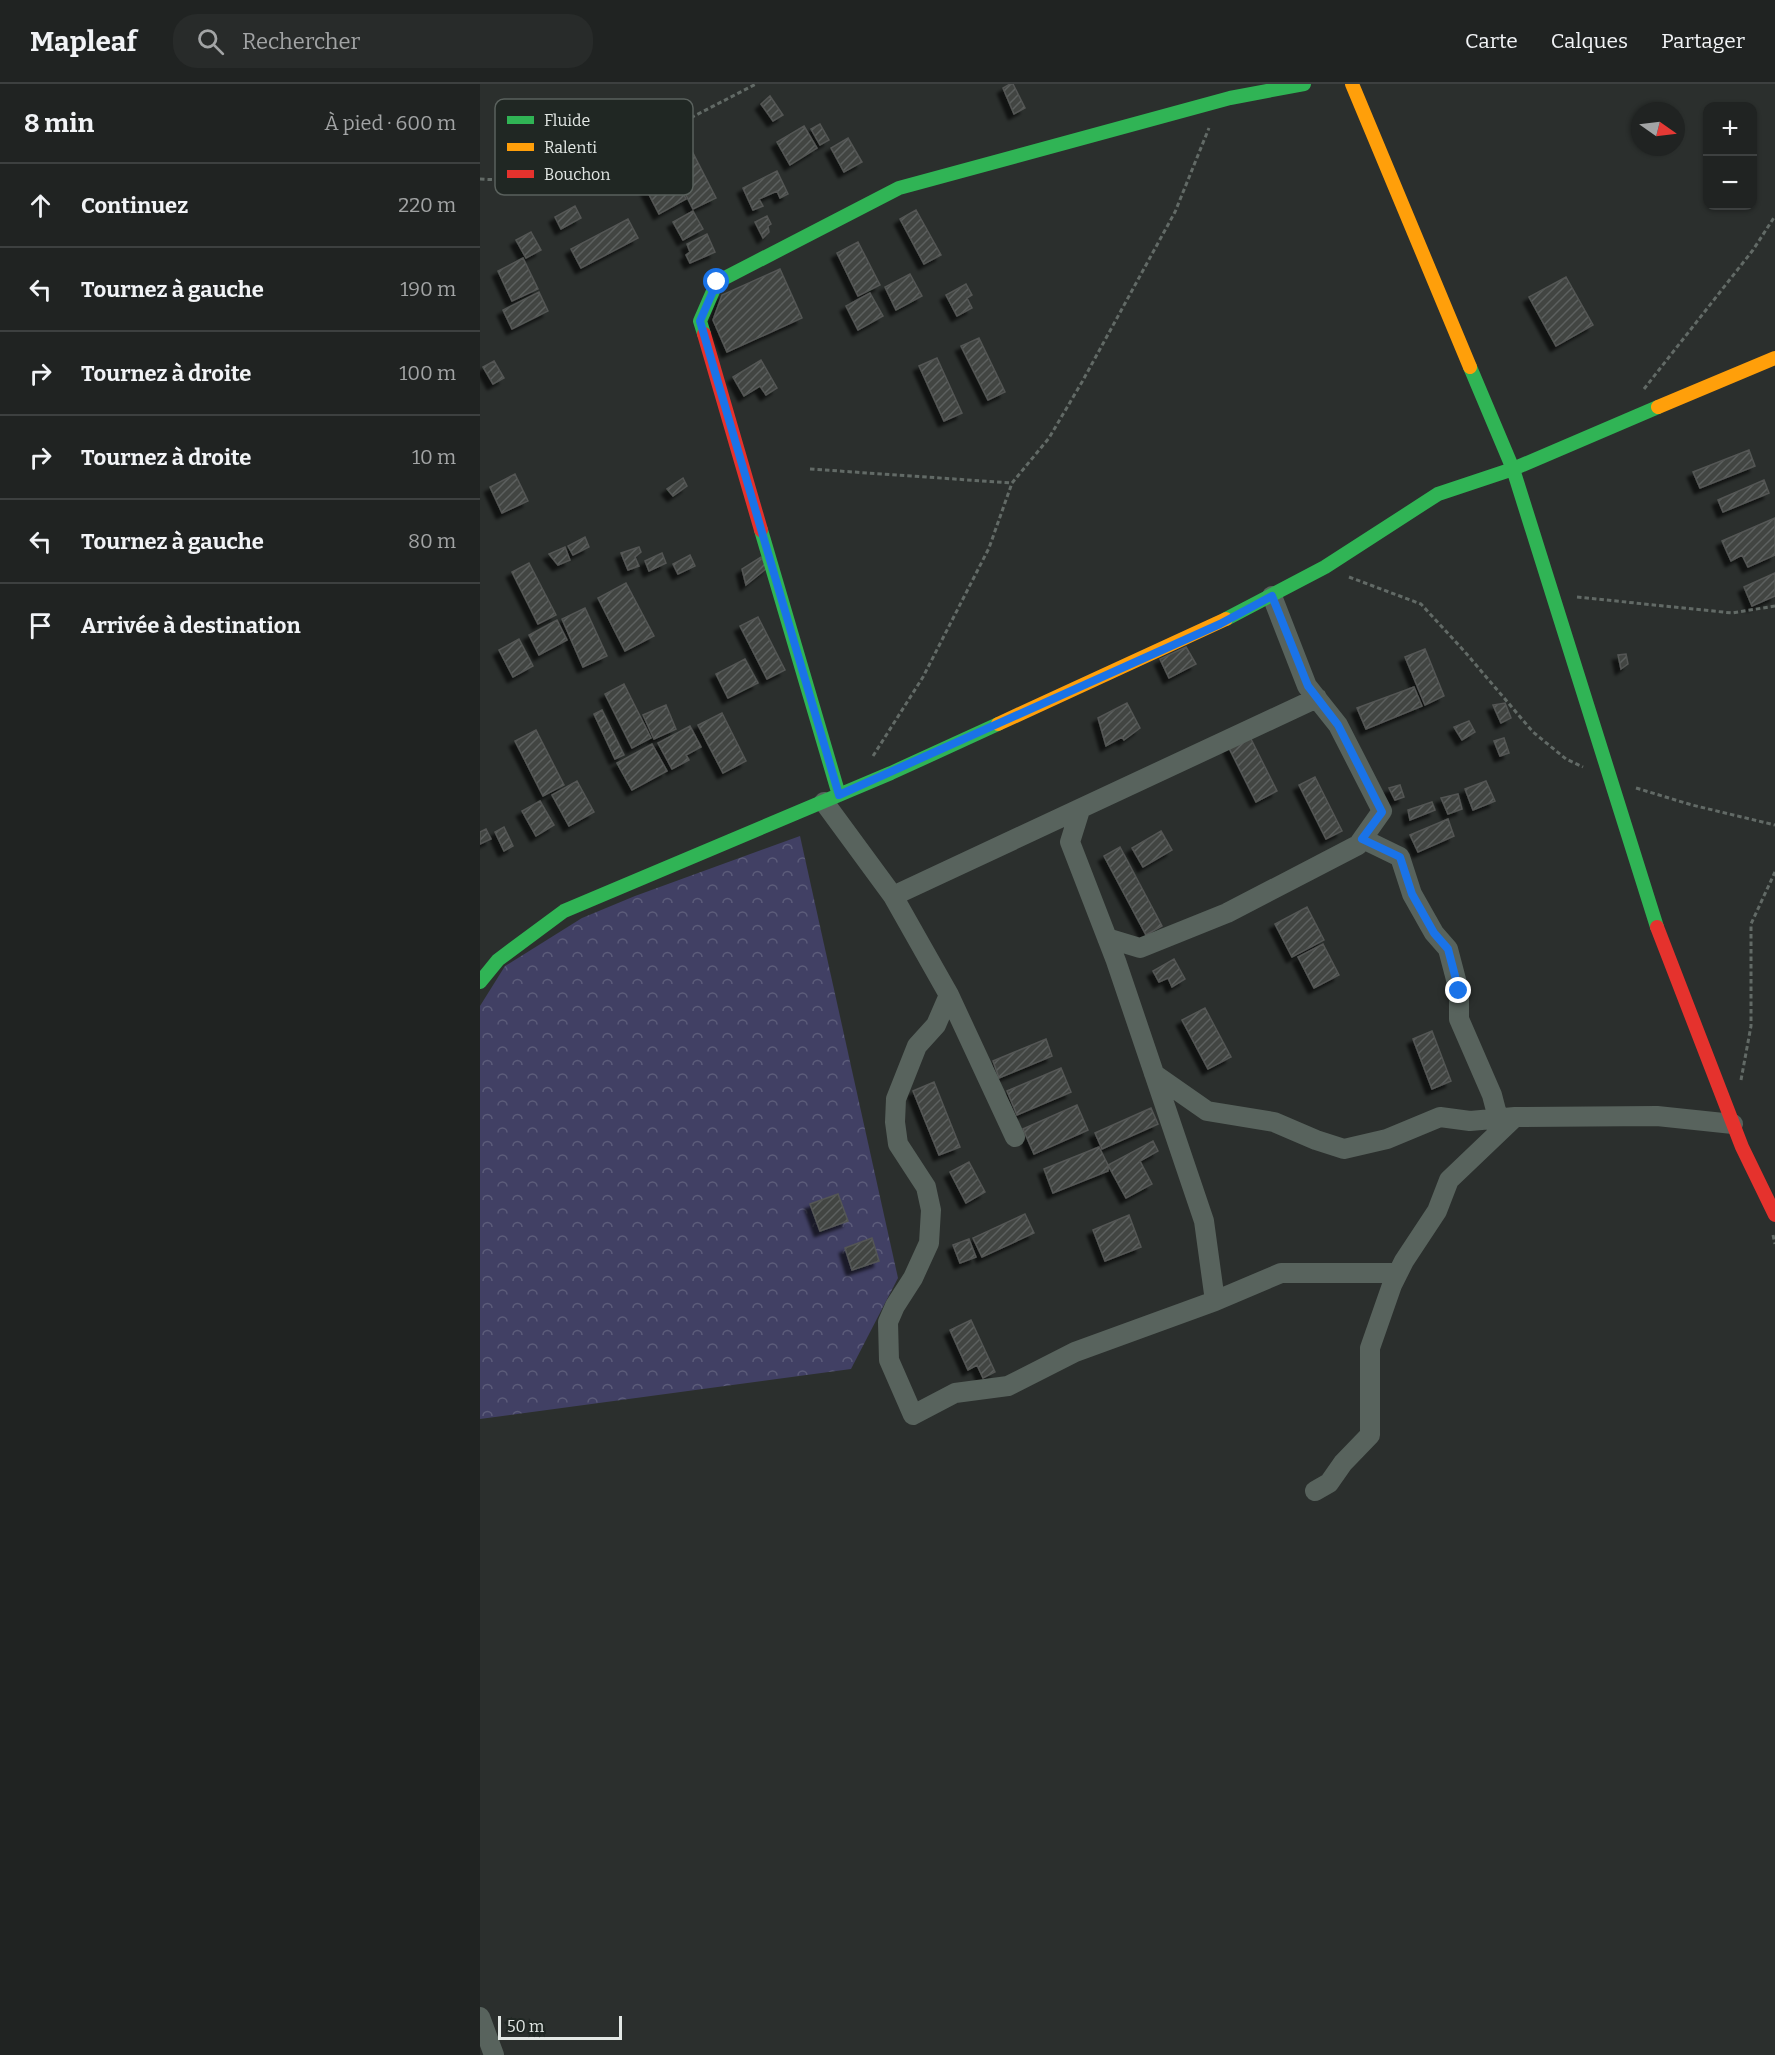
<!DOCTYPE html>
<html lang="fr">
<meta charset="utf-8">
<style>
body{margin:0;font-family:Bitter,serif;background:#282b2a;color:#f1f3f6}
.controls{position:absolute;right:18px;top:18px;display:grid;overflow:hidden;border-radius:12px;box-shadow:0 2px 4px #0004}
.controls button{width:54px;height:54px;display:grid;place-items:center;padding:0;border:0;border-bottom:2px solid #3d4040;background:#202322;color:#f1f3f6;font:30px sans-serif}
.compass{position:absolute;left:1151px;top:18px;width:54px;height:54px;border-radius:50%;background:#202322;box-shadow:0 2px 4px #0004;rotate:104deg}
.scale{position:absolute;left:18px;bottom:15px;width:124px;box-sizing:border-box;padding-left:6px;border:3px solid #e3e8e5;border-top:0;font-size:16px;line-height:21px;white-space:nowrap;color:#e3e8e5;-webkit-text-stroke:4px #202723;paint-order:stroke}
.stop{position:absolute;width:18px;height:18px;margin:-14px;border:4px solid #1a73e8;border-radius:50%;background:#fff}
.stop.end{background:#1a73e8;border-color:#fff;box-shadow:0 2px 6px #0008}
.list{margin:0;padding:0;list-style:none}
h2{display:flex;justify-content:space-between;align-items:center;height:78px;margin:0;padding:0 24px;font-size:26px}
h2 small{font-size:20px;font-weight:400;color:#a2a4a5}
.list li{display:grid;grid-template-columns:39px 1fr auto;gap:18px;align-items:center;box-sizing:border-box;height:84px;padding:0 24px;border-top:2px solid #3d4040}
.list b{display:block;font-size:22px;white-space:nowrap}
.list em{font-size:20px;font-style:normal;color:#a2a4a5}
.icon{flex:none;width:33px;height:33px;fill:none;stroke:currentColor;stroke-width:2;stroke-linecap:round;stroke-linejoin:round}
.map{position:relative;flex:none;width:1295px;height:1971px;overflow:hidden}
header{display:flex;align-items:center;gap:36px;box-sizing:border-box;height:84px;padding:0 30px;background:#202322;border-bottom:2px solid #3d4040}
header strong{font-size:28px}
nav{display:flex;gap:33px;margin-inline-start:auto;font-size:21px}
.search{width:420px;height:54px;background:#282b2a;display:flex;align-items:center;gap:15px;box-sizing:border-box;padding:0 21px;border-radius:24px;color:#a2a4a5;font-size:22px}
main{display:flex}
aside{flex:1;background:#202322}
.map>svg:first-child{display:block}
.forest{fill:url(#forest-crowns)}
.building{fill:url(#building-hatch);stroke:#545755;stroke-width:1.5;filter:url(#shadow)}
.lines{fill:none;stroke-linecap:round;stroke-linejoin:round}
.path{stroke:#626a66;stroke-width:3;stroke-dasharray:4.5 3;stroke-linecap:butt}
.street{stroke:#58635d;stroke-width:20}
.fast{stroke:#30b455;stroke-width:14}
.slow{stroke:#ff9f0a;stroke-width:14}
.jam{stroke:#e5322d;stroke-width:14}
.route{stroke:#1a73e8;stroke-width:8}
.key{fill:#202723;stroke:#5a615d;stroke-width:1.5}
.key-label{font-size:16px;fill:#e3e8e5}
</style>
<header>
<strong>Mapleaf</strong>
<div class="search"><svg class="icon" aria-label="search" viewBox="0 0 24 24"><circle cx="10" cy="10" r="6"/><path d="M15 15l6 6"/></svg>Rechercher</div>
<nav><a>Carte</a><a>Calques</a><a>Partager</a></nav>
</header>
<main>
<aside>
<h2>8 min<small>À pied · 600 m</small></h2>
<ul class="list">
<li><svg class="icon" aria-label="ahead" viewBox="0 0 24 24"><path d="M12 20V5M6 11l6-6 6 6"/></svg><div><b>Continuez</b></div><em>220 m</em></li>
<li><svg class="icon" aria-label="left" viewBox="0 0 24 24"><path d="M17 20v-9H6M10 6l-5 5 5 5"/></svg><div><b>Tournez à gauche</b></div><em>190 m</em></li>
<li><svg class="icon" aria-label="right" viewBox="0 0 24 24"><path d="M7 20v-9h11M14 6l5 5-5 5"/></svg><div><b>Tournez à droite</b></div><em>100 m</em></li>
<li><svg class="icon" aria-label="right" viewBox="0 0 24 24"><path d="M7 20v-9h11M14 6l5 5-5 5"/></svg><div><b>Tournez à droite</b></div><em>10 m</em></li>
<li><svg class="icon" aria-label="left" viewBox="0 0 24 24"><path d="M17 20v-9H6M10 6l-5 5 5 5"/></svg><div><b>Tournez à gauche</b></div><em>80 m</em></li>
<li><svg class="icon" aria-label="arrive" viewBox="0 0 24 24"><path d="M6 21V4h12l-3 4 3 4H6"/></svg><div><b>Arrivée à destination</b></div></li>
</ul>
</aside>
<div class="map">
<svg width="1295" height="1971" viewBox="0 0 1295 1971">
<defs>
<pattern id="forest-crowns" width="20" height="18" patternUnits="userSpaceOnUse" patternTransform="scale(1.5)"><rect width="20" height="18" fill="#414064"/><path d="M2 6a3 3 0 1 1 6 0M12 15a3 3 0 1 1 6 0" fill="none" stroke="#5c5c7a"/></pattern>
<pattern id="building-hatch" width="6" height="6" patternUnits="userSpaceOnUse" patternTransform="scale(1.5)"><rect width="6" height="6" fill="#424543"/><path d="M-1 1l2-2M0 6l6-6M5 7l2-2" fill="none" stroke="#5d605e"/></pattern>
<filter id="shadow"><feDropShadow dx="-5.5" dy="5.5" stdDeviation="1.5" flood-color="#0009"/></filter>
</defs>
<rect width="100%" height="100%" fill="#2b2f2d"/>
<!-- forest -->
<path class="forest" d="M320 752 418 1194 371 1285 0 1335V922L25 882 102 834 155 812Z"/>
<!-- building -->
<path class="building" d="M530 0H533L545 24 534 30 523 4Z
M290 12 303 31 293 37 281 20Z
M340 40 349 56 340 61 331 45Z
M324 42 337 64 310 81 297 58Z
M368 54 382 78 364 88 351 64Z
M212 67 236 114 213 125 190 79Z
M186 77 206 115 179 130 159 91Z
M297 87 308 110 300 114 297 107 279 115 283 122 273 126 263 104Z
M95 122 101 134 81 145 75 133Z
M436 126 461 171 444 180 420 135Z
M213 127 223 145 203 156 193 138Z
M287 132 291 140 288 142 289 148 283 154 275 138Z
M148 135 158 154 101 184 91 165Z
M51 148 61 166 46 174 36 156Z
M227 150 235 168 210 179 206 171 210 168 207 160Z
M378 158 400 201 378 212 357 169Z
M43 174 58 205 32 217 18 187Z
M300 185 322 234 247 268 233 236 242 211Z
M430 190 442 212 416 226 405 203Z
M1086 193 1113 241 1076 262 1049 213Z
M486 200 492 211 487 214 492 224 477 232 466 211Z
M59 208 68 227 32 245 23 226Z
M390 209 403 232 378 246 366 222Z
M499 254 525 308 508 316 481 262Z
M457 274 482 329 464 337 439 282Z
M281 276 297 304 286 311 280 302 264 312 253 293Z
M14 277 24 294 13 300 3 283Z
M1269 366 1275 382 1220 404 1213 388Z
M35 390 48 417 22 429 10 403Z
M203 394 207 402 193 412 187 405Z
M1284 396 1289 409 1243 428 1238 416Z
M1295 434V471L1268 483 1262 471 1251 477 1242 457Z
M105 453 109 463 93 471 88 462Z
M85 463 90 476 78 481 69 470Z
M159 463 161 468 155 473 159 482 148 486 141 469Z
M182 469 186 479 169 487 165 477Z
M210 471 215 482 198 490 193 480Z
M281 473 287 484 266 501 262 485Z
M49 479 76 531 58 540 32 488Z
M1295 489V512L1272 522 1264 503Z
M146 499 174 552 145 567 118 514Z
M105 524 127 572 103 583 82 535Z
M278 533 305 586 287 595 260 542Z
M77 536 87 556 59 571 49 551Z
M39 555 53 582 33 593 19 566Z
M706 563 716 580 689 594 680 575Z
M945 565 964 612 945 621 925 573Z
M1146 570 1148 580 1141 585 1138 571Z
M265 575 278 599 248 614 236 590Z
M144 600 171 654 152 664 125 610Z
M934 603 942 622 886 645 877 624Z
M647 619 660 644 644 656 642 653 626 662 618 634Z
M1025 619 1031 634 1021 639 1013 621Z
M186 621 196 645 174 655 163 631Z
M122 626 144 671 135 675 114 630Z
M242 629 266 677 243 689 218 641Z
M989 637 995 648 982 656 974 643Z
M210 642 221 663 206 671 209 676 192 685 178 659Z
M56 646 84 701 63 712 35 657Z
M769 651 797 707 776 718 748 662Z
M1024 654 1029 669 1020 672 1014 657Z
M172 660 187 687 152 706 137 679Z
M835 693 862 747 846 755 819 701Z
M97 697 114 728 89 742 72 711Z
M1006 697 1015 717 993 726 985 705Z
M920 701 924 713 915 716 909 704Z
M978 710 982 725 968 730 961 714Z
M60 717 74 741 56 752 42 727Z
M952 718 955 726 930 736 928 726Z
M968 735 974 752 938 768 930 751Z
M24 743 33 762 24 767 15 748Z
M6 745 11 755 0 760V748Z
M681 747 692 766 663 783 652 764Z
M640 763 682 842 666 851 624 772Z
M827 823 844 856 812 873 795 840Z
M843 860 859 891 834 904 818 873Z
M694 875 705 895 692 903 688 894 679 898 673 887Z
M725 924 751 973 728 985 702 936Z
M952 947 971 997 952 1005 933 955Z
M566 955 572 972 519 994 513 977Z
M581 984 591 1008 537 1031 527 1007Z
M454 998 480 1063 459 1071 433 1007Z
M597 1021 608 1046 554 1070 543 1045Z
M671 1024 678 1040 622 1065 615 1049Z
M673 1057 678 1067 660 1077 672 1100 646 1114 628 1081Z
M619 1063 628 1081V1087L573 1109 564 1085Z
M489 1078 505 1108 486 1119 470 1088Z
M358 1110 368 1137 340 1147 330 1120Z
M545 1130 554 1149 502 1173 493 1154Z
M649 1131 661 1163 625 1177 613 1146Z
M392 1154 399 1177 372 1186 365 1164Z
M489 1155 496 1173 480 1179 473 1161Z
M491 1236 515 1288 503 1294 497 1281 488 1286 470 1246Z"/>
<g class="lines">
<!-- path -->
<path class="path" d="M0 95 59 98 108 87 276 0
M1164 305 1273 166 1295 132
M330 385 532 399 569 354 602 298 695 128 729 44
M869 493 941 520 985 568 1053 648 1086 675 1103 683
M1097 513 1252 529 1295 522
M393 672 443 593 509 464 532 399
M1156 704 1212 721 1295 741
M1261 996 1271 942V840L1295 788
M1293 1151 1295 1160"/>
<!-- street -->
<path class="street" d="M344 718 413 812 469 911 535 1053
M600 726 590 758 636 877 724 1137 735 1217
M883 755 920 773 932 810 954 849 968 865 979 907V935L1012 1011 1018 1034
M413 812 837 614
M627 854 660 864 747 829 878 761 902 727 858 641 827 602 792 512
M469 911 456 941 437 962 416 1015 415 1038 418 1060 446 1103 451 1126 449 1159 433 1194 415 1222 408 1238 409 1276 433 1331 475 1309 528 1302 595 1268 735 1217 801 1189H918
M674 990 727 1027 794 1038 836 1056 864 1065 907 1055 960 1033 990 1037 1035 1033 1177 1032 1253 1040
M835 1407 849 1399 863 1379 890 1351V1264L912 1201 924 1177 957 1127 969 1096 1035 1033
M0 1933 14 1971"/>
<!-- fast -->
<path class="fast" d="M224 250 220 237 237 198 419 104 750 14 824 0
M990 283 1033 385 1177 843
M281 446 359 711
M746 535 845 483 958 410 1033 385 1178 323
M0 898 18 876 84 827 411 689 518 640"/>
<!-- slow -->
<path class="slow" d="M872 0 990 283
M1178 323 1295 274
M518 640 746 535"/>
<!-- jam -->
<path class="jam" d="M224 250 281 446
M1177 843 1262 1063 1295 1131"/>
</g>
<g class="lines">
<!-- route -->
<path class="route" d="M237 198 220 237 359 711 740 540 792 512 828 602 858 641 902 728 882 755 920 773 932 810 954 849 968 865 979 907"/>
</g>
<!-- legend -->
<rect x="15" y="15" width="198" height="96" rx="9" class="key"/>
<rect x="27" y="32" width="27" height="8" fill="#30b455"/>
<rect x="27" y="59" width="27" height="8" fill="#ff9f0a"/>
<rect x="27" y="86" width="27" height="8" fill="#e5322d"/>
<g class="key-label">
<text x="64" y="42">Fluide</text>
<text x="64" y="69">Ralenti</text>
<text x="64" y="96">Bouchon</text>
</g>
</svg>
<div class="controls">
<button>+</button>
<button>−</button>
</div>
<svg class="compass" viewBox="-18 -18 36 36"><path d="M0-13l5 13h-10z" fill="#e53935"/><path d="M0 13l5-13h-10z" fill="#a2a4a5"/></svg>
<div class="scale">50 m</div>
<div class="stop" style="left:237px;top:198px"></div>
<div class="stop end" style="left:979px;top:907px"></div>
</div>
</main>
